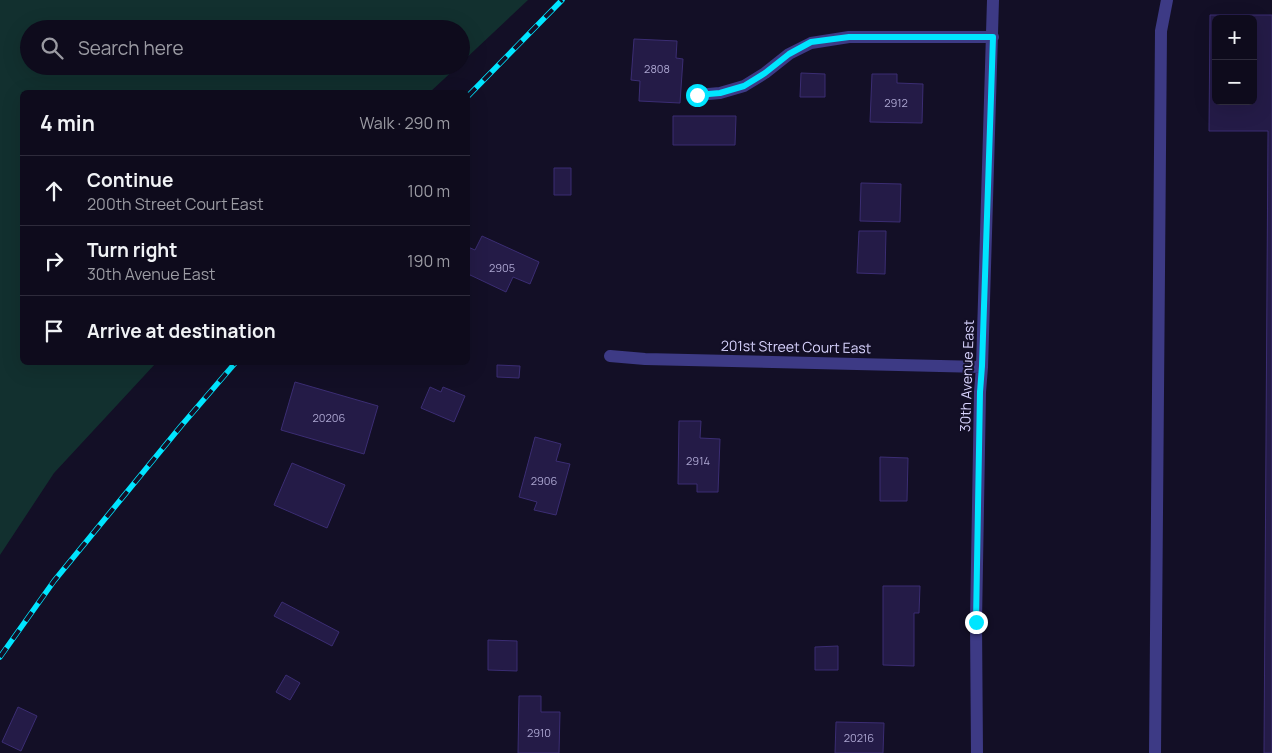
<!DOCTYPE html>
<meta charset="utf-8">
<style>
body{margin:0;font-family:Manrope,sans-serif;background:#1c1929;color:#f1f3f6}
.controls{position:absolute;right:15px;top:15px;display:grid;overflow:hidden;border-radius:8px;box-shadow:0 5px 20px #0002}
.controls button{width:45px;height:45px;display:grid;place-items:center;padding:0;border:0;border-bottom:1px solid #2e2b3b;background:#0e0b1c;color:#f1f3f6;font:25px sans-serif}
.stop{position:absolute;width:15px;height:15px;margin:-11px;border:4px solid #00e5ff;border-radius:50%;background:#fff}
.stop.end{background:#00e5ff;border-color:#fff;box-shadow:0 1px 5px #0008}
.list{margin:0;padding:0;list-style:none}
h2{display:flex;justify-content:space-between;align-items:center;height:65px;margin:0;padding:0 20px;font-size:21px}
h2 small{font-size:16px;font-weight:400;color:#9b9ba3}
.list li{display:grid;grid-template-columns:32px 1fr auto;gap:15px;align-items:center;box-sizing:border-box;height:70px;padding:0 20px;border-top:1px solid #2e2b3b}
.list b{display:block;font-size:19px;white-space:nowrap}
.list p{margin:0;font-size:16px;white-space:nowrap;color:#9b9ba3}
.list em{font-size:16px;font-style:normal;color:#9b9ba3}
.icon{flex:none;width:28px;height:28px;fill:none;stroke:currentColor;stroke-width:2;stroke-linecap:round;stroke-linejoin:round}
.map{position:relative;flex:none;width:1272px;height:753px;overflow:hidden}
.search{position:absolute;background:#0e0b1c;box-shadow:0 5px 20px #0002;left:20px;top:20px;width:450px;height:55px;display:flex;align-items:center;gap:12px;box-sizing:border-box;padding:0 18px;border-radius:28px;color:#9b9ba3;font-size:19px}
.panel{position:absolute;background:#0e0b1c;box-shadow:0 5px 20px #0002;left:20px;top:90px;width:450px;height:275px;border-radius:8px}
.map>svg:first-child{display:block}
.green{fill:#12302f}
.building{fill:#241b47;stroke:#3b2d73;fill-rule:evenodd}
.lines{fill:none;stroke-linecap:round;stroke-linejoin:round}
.minor{stroke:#3d3a85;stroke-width:12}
.rail-casing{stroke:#00e5ff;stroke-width:5.5}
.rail{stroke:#130f26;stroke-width:4;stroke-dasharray:11;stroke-linecap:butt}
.route{stroke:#00e5ff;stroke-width:6}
.labels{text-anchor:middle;stroke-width:4;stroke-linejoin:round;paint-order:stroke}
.number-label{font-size:11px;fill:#aca6d1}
.street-label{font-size:14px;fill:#d9d4ff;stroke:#130f26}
</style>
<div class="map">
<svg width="1272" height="753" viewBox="0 0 1272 753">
<rect width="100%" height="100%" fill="#130f26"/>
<!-- green -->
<path class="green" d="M0 0H528L461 63V29H29V66H458L430 92H22V362L156 363 54 473 0 555Z"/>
<!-- building -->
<path class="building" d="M1210 15H1272V753H1264L1268 131H1209ZM1216 19H1253V101H1216Z
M634 39 677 41 676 58 683 59 680 103 639 101 640 81 631 80Z
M801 73 825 74V97H800Z
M872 74H897V83L923 84 922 123 870 122Z
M673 116H736L735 145H673Z
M554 168H571V195H554Z
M861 183 901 184 900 222 860 221Z
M859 231H886L885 274 857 273Z
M482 236 539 262 530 284 513 277 506 292 468 274V247L475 250Z
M497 365 520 366 519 378 497 377Z
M295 382 378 406 364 454 281 430Z
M430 387 441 392 443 387 465 396 454 422 421 408Z
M679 421H701L700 438 720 439 718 492H697V484H678Z
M535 437 561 444 556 461 570 464 556 515 534 510 537 502 519 497Z
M880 457 908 458 907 501H880Z
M292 463 345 485 327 528 274 505Z
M883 586H920L919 613H914V666L883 665Z
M282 602 339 632 332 646 274 616Z
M488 640 517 641V671L488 670Z
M838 646V670H815V647Z
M286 675 300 683 290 700 276 692Z
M519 696H541V712H560L559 753H518Z
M18 707 37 716 21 751 2 742Z
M836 722 884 723 883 753H835Z"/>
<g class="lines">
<!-- minor -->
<path class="minor" d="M697 95 720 93 744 86 765 73 789 54 811 43 849 37H993
M610 356 645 359 982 367
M977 753 976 622 980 392 982 367 993 0
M1155 753 1161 31 1167 0"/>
<defs>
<path id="rail" d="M468 96 562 0
M0 657 54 581 181 426 236 362"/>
</defs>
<!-- rail casing -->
<use href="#rail" class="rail-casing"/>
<!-- rail -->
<use href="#rail" class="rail"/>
</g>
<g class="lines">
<!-- route -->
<path class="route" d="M697 95 720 93 744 86 765 73 789 54 811 42 849 37H993L982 366 980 392 976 622"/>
</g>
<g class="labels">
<!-- number labels -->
<g class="number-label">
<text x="657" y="73">2808</text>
<text x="896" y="107">2912</text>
<text x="502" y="272">2905</text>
<text x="329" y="422">20206</text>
<text x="698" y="465">2914</text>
<text x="544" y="485">2906</text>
<text x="539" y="737">2910</text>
<text x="859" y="742">20216</text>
</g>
<!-- street labels -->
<g class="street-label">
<text transform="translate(796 347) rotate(1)" y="5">201st Street Court East</text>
<text transform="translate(967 376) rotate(-88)" y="5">30th Avenue East</text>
</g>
</g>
</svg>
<div class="controls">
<button>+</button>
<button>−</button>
</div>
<div class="stop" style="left:697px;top:95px"></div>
<div class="stop end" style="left:976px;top:622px"></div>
<div class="search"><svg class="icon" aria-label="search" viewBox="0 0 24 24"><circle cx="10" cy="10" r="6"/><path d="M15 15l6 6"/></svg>Search here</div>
<section class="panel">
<h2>4 min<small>Walk · 290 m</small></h2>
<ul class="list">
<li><svg class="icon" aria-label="ahead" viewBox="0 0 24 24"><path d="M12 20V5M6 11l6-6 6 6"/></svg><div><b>Continue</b><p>200th Street Court East</p></div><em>100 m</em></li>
<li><svg class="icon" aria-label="right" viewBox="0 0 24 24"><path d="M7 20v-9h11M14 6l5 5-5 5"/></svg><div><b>Turn right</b><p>30th Avenue East</p></div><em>190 m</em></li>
<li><svg class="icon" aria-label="arrive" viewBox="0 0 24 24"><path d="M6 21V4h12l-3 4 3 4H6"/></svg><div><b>Arrive at destination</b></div></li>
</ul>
</section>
</div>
